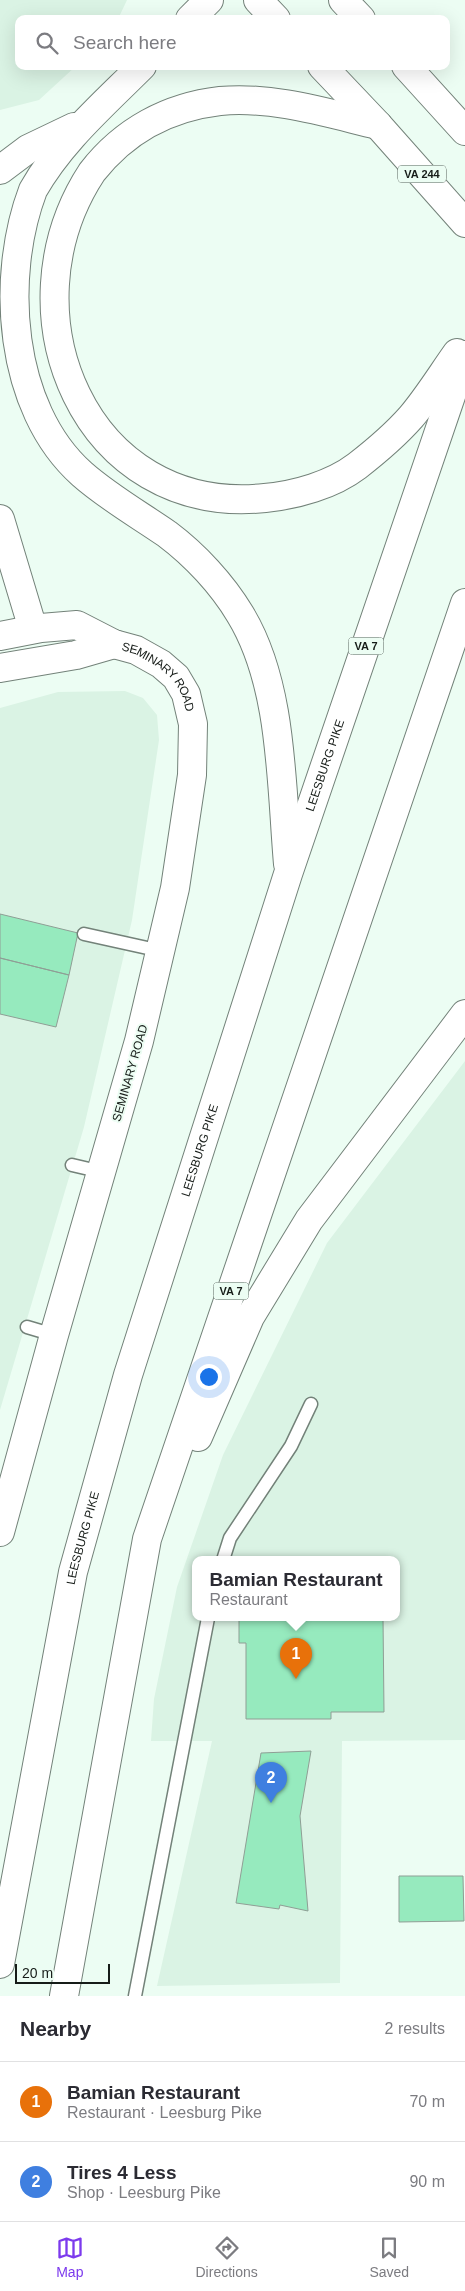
<!DOCTYPE html>
<meta charset="utf-8">
<style>
body{margin:0;font-family:Arial,sans-serif;background:#f2f2f3;color:#2b2b33}
.scale{position:absolute;left:15px;bottom:12px;width:95px;box-sizing:border-box;padding-left:5px;border:2px solid #161c18;border-top:0;font-size:14px;line-height:18px;white-space:nowrap;color:#161c18;-webkit-text-stroke:4px #ecfdf3;paint-order:stroke}
.you{position:absolute;left:208px;top:1376px;width:18px;height:18px;margin:-12px;border:4px solid #fff;border-radius:50%;background:#1a73e8;box-shadow:0 0 0 8px #1a73e833}
.badge{display:grid;place-items:center;width:32px;height:32px;border-radius:50%;background:#7c3aed;color:#fff;font-size:16px;font-weight:700}
.pin{position:absolute;translate:-50% -41px;filter:drop-shadow(0 1px 2px #0008)}
.pin::after{content:'';position:absolute;top:26px;width:18px;height:15px;background:inherit;clip-path:polygon(0 0,100% 0,50% 100%)}
.popup{position:absolute;left:192px;top:1556px;width:208px;height:65px;box-sizing:border-box;display:grid;place-content:center;border-radius:10px;background:#fff;filter:drop-shadow(0 1px 4px #0005);font-size:16px;white-space:nowrap;color:#7c7c81}
.popup b{font-size:19px;color:#2b2b33}
.popup::after{content:'';position:absolute;left:50%;top:100%;margin-left:-10px;border:10px solid transparent;border-top-color:#fff}
.list{margin:0;padding:0;list-style:none}
h2{display:flex;justify-content:space-between;align-items:center;height:65px;margin:0;padding:0 20px;font-size:21px}
h2 small{font-size:16px;font-weight:400;color:#7c7c81}
.list li{display:grid;grid-template-columns:32px 1fr auto;gap:15px;align-items:center;box-sizing:border-box;height:80px;padding:0 20px;border-top:1px solid #e1e1e2}
.list b{display:block;font-size:19px;white-space:nowrap}
.list p{margin:0;font-size:16px;white-space:nowrap;color:#7c7c81}
.list em{font-size:16px;font-style:normal;color:#7c7c81}
.icon{flex:none;width:28px;height:28px;fill:none;stroke:currentColor;stroke-width:2;stroke-linecap:round;stroke-linejoin:round}
.map{position:relative;flex:none;width:465px;height:1996px;overflow:hidden}
.search{position:absolute;background:#fff;box-shadow:0 5px 20px #0002;left:15px;right:15px;top:15px;height:55px;display:flex;align-items:center;gap:12px;box-sizing:border-box;padding:0 18px;border-radius:10px;color:#7c7c81;font-size:19px}
.sheet{height:225px;background:#fff}
nav{display:flex;justify-content:space-around;align-items:center;box-sizing:border-box;height:70px;border-top:1px solid #e1e1e2;background:#fff;font-size:14px;color:#7c7c81}
nav a{display:grid;justify-items:center;gap:2px}
nav .on{color:#7c3aed}
.map>svg:first-child{display:block}
.built{fill:#daf3e4;fill-rule:evenodd}
.building{fill:#96eabe;stroke:#8f9e95}
.lines{fill:none;stroke-linecap:round;stroke-linejoin:round}
.lane-casing{stroke:#738279;stroke-width:15}
.secondary-casing{stroke:#738279;stroke-width:30}
.primary-casing{stroke:#738279;stroke-width:30}
.lane{stroke:#fff;stroke-width:12}
.secondary{stroke:#fff;stroke-width:28}
.primary{stroke:#fff;stroke-width:28}
.labels{text-anchor:middle;stroke-width:4;stroke-linejoin:round;paint-order:stroke}
.shield{fill:#ecfdf3;stroke:#56605a;stroke-width:1}
.shield-label{font-size:11px;font-weight:bold;fill:#161c18}
.street-label{font-size:12px;fill:#161c18;stroke:#ecfdf3}
</style>
<div class="map">
<svg width="465" height="1996" viewBox="0 0 465 1996">
<rect width="100%" height="100%" fill="#ecfdf3"/>
<!-- built -->
<path class="built" d="M0 0H127L118 19H19V66H76L39 100 0 110Z
M125 691 143 698 157 715 159 740 132 920 84 1127 0 1410V708L58 692Z
M465 1061V1740L342 1741 340 1983 157 1986 212 1741H151L154 1699 177 1587 223 1455 327 1243ZM196 1560H396V1618H196Z"/>
<!-- building -->
<path class="building" d="M0 914 78 933 69 975 0 958Z
M0 958 69 975 56 1027 0 1014Z
M239 1618H383L384 1712H331V1719H246V1643H239Z
M311 1751 300 1816 308 1911 280 1905 279 1909 236 1903 261 1753Z
M399 1876H463L464 1921 399 1922Z"/>
<g class="lines">
<defs>
<path id="lane" d="M84 934 161 951
M72 1165 102 1172
M27 1327 54 1335
M223 1560 230 1538 291 1446 311 1404
M135 1996 208 1618"/>
<g id="secondary">
<path id="s1" d="M0 636 41 628 77 625 114 644 136 650 161 664 176 677 186 694 193 724 192 775 175 888 139 1041 54 1335 0 1532"/>
<path d="M0 668 76 655 114 644"/>
</g>
<g id="primary">
<path d="M258 0 276 19"/>
<path d="M343 0 361 19"/>
<path d="M190 19 209 0"/>
<path d="M142 66C103 105 60 142 33 190 0 277 8 408 82 474 108 497 138 514 167 534 195 555 222 584 240 614 283 684 281 784 288 864"/>
<path d="M322 66 378 125 465 223"/>
<path d="M406 66 465 131"/>
<path d="M378 125C327 113 273 96 220 101 168 107 124 131 92 172 0 312 85 517 265 498 296 495 332 485 357 466 375 452 396 434 411 417 428 397 442 374 457 353"/>
<path d="M0 170 28 149 74 127"/>
<path d="M0 519 33 629"/>
<path d="M198 1437 250 1317 309 1220 465 1014"/>
<path id="s2" d="M0 1964 73 1572 128 1375 288 874 465 355"/>
<path d="M64 1996 147 1539 465 603"/>
</g>
</defs>
<!-- lane casing -->
<use href="#lane" class="lane-casing"/>
<!-- secondary casing -->
<use href="#secondary" class="secondary-casing"/>
<!-- primary casing -->
<use href="#primary" class="primary-casing"/>
<!-- lane -->
<use href="#lane" class="lane"/>
<!-- secondary -->
<use href="#secondary" class="secondary"/>
<!-- primary -->
<use href="#primary" class="primary"/>
</g>
<g class="labels">
<!-- shield labels -->
<g class="shield">
<rect x="398" y="165.5" width="48" height="17" rx="4"/>
<rect x="348.5" y="637.5" width="35" height="17" rx="4"/>
<rect x="213.5" y="1282.5" width="35" height="17" rx="4"/>
</g>
<g class="shield-label">
<text x="422" y="178">VA 244</text>
<text x="366" y="650">VA 7</text>
<text x="231" y="1295">VA 7</text>
</g>
<!-- street labels -->
<g class="street-label">
<text dy="4" stroke="none"><textPath href="#s1" startOffset="178">SEMINARY ROAD</textPath></text>
<text dy="4" stroke="none"><textPath href="#s2" startOffset="1244">LEESBURG PIKE</textPath></text>
<text transform="translate(130 1073) rotate(-74)" y="4">SEMINARY ROAD</text>
<text dy="4" stroke="none"><textPath href="#s2" startOffset="839">LEESBURG PIKE</textPath></text>
<text dy="4" stroke="none"><textPath href="#s2" startOffset="434">LEESBURG PIKE</textPath></text>
</g>
</g>
</svg>
<div class="scale">20 m</div>
<div class="you"></div>
<div class="pin badge" style="left:296px;top:1679px;background:#e8710a">1</div>
<div class="popup"><b>Bamian Restaurant</b>Restaurant</div>
<div class="pin badge" style="left:271px;top:1803px;background:#3f7fe0">2</div>
<div class="search"><svg class="icon" aria-label="search" viewBox="0 0 24 24"><circle cx="10" cy="10" r="6"/><path d="M15 15l6 6"/></svg>Search here</div>
</div>
<section class="sheet">
<h2>Nearby<small>2 results</small></h2>
<ul class="list">
<li><span class="badge" style="background:#e8710a">1</span><div><b>Bamian Restaurant</b><p>Restaurant · Leesburg Pike</p></div><em>70 m</em></li>
<li><span class="badge" style="background:#3f7fe0">2</span><div><b>Tires 4 Less</b><p>Shop · Leesburg Pike</p></div><em>90 m</em></li>
</ul>
</section>
<nav>
<a class="on"><svg class="icon" aria-label="map" viewBox="0 0 24 24"><path d="M3 6l6-2 6 2 6-2v14l-6 2-6-2-6 2zM9 4v14M15 6v14"/></svg>Map</a>
<a><svg class="icon" aria-label="directions" viewBox="0 0 24 24"><path d="M12 3l9 9-9 9-9-9zM9 14v-3h6M13 9l2 2-2 2"/></svg>Directions</a>
<a><svg class="icon" aria-label="saved" viewBox="0 0 24 24"><path d="M7 4h10v16l-5-4-5 4z"/></svg>Saved</a>
</nav>
